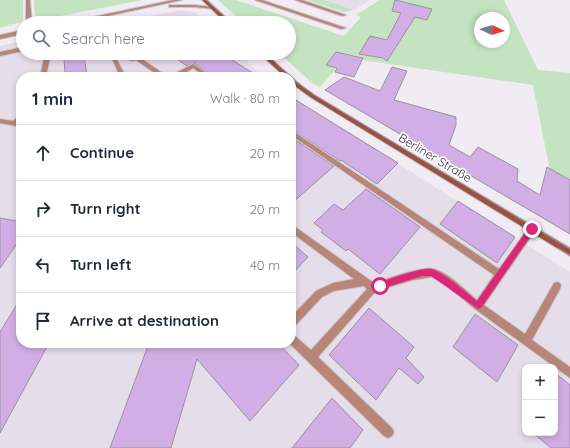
<!DOCTYPE html>
<meta charset="utf-8">
<style>
body{margin:0;font-family:Quicksand,sans-serif;background:#f6f6f7;color:#1f2937}
.controls{position:absolute;right:12px;bottom:12px;display:grid;overflow:hidden;border-radius:8px;box-shadow:0 2px 6px #0003}
.controls button{width:36px;height:36px;display:grid;place-items:center;padding:0;border:0;border-bottom:1px solid #e0e1e3;background:#fff;color:#1f2937;font:20px sans-serif}
.compass{position:absolute;left:474px;top:12px;width:36px;height:36px;border-radius:50%;background:#fff;box-shadow:0 2px 6px #0003;rotate:94deg}
.stop{position:absolute;width:12px;height:12px;margin:-9px;border:3px solid #db2777;border-radius:50%;background:#fff}
.stop.end{background:#db2777;border-color:#fff;box-shadow:0 1px 4px #0008}
.list{margin:0;padding:0;list-style:none}
h2{display:flex;justify-content:space-between;align-items:center;height:52px;margin:0;padding:0 16px;font-size:17px}
h2 small{font-size:13px;font-weight:400;color:#747a83}
.list li{display:grid;grid-template-columns:26px 1fr auto;gap:12px;align-items:center;box-sizing:border-box;height:56px;padding:0 16px;border-top:1px solid #e0e1e3}
.list b{display:block;font-size:15px;white-space:nowrap}
.list em{font-size:13px;font-style:normal;color:#747a83}
.icon{flex:none;width:22px;height:22px;fill:none;stroke:currentColor;stroke-width:2;stroke-linecap:round;stroke-linejoin:round}
.map{position:relative;flex:none;width:570px;height:448px;overflow:hidden}
.search{position:absolute;background:#fff;box-shadow:0 2px 6px #0003;left:16px;top:16px;width:280px;height:44px;display:flex;align-items:center;gap:10px;box-sizing:border-box;padding:0 14px;border-radius:22px;color:#747a83;font-size:15px}
.panel{position:absolute;background:#fff;box-shadow:0 2px 6px #0003;left:16px;top:72px;width:280px;height:276px;border-radius:16px}
.map>svg:first-child{display:block}
.built{fill:#e6ddeb;fill-rule:evenodd}
.green{fill:#c4e3c1;fill-rule:evenodd}
.building{fill:#d1afe6;stroke:#98939a}
.lines{fill:none;stroke-linecap:round;stroke-linejoin:round}
.service-casing{stroke:#ccc8cf;stroke-width:2}
.tertiary-casing{stroke:#ccc8cf;stroke-width:2}
.secondary-casing{stroke:#ccc8cf;stroke-width:2}
.service{fill:#b88679;fill-rule:evenodd}
.tertiary{fill:#b88679;fill-rule:evenodd}
.secondary{fill:#9a5341;fill-rule:evenodd}
.tram{stroke:#9b979d;stroke-width:1}
.route{fill:#db2777}
.labels{text-anchor:middle;stroke-width:3.5;stroke-linejoin:round;paint-order:stroke}
.street-label{font-size:12px;fill:#39373a;stroke:#fdfaff}
</style>
<div class="map">
<svg width="570" height="448" viewBox="0 0 570 448">
<rect width="100%" height="100%" fill="#f1ecf4"/>
<!-- built -->
<path class="built" d="M325 0H370L354 10Z
M182 10 194 12 207 23H111Z
M23 41V53H238L263 77H21V343H291V96L570 272V448H0V46ZM525 367H555V433H525Z"/>
<!-- green -->
<path class="green" d="M0 0H23V20L21 22 0 28Z
M34 0H143L39 20H35Z
M218 0H236L344 36 361 17 356 15 380 0H504L538 70 570 73V191L552 181 533 85 362 60 363 57 344 53 335 70 320 87 312 83 279 53H289V23H244ZM480 18H504V42H480Z
M307 0H325L354 10 344 12Z"/>
<!-- building -->
<path class="building" d="M395 0 432 9 427 20 415 17 387 61 383 58 359 54 370 36 387 40 401 13 392 11Z
M336 52 363 58 354 77 335 72 337 68 326 65Z
M168 53H221L259 77H214L194 63 187 66Z
M84 55 87 77H71V72L65 73 64 59Z
M392 67 407 71 394 100 456 117V125L449 145 470 157 478 147 518 169 517 181 540 195 547 167 570 180V234L325 90 344 77 380 91Z
M291 97 307 107 398 163 377 184 341 160 340 161 291 129Z
M291 137 334 166 291 204Z
M366 189 420 227 380 274 348 249 346 251 321 232 323 230 314 223 334 204 343 210Z
M458 201 515 237 497 263 440 224Z
M0 218 21 222V238L0 268Z
M291 242 308 257 291 275Z
M21 298V343H49L0 433V332Z
M369 308 414 347 406 358 424 377 418 384 399 368 376 400 329 355Z
M475 314 518 345 497 382 453 347Z
M149 343H278L299 365 250 421 197 359 171 448H110Z
M555 373 570 385V448H551L533 433H555Z
M332 398 363 430 350 448H292Z"/>
<g class="lines">
<defs>
<path id="service" d="M26 0H30L32 23H26Z
M255 0H262L346 28 341 29Z
M295 0H302L346 15 342 16Z
M87 18 94 23H88L84 20Z
M23 47V51L0 56V52Z
M45 53H51L46 77H40Z
M107 53H121L131 57 126 53H133L161 72 172 75 193 64 213 77H206L193 68C188 71 184 74 179 76 164 83 148 68 136 60L132 61 114 54 126 77H120L112 58Z
M19 116H21V122L16 126 0 123V119L13 121Z
M291 130 499 269 529 227 532 226 535 227 536 229 535 231 484 305 525 334 554 283 557 282 560 283 561 286 560 289 532 340 570 367V378L475 309 447 286 432 277 413 280 376 291 318 357 392 428 394 432 392 436 388 438 384 436 289 343H291V333L294 335 311 350 367 289 364 286 334 291 322 297 294 327 291 329V317L316 291 333 283 354 279 291 232V224L374 283C388 279 421 266 434 269 450 274 464 289 477 300L494 275 291 135Z"/>
<path id="tertiary" d="M173 0H182L75 23H65Z
M169 5H195L213 7 215 8 213 9 195 7H169Z
M23 30V34L0 39V35Z"/>
<path id="secondary" d="M202 0H207L232 23H226Z
M259 53H265L291 77H285Z
M291 78 314 95 570 248V256L310 97 291 83Z"/>
</defs>
<!-- service casing -->
<use href="#service" class="service-casing"/>
<!-- tertiary casing -->
<use href="#tertiary" class="tertiary-casing"/>
<!-- secondary casing -->
<use href="#secondary" class="secondary-casing"/>
<!-- service -->
<use href="#service" class="service"/>
<!-- tertiary -->
<use href="#tertiary" class="tertiary"/>
<!-- secondary -->
<use href="#secondary" class="secondary"/>
<!-- tram -->
<path class="tram" d="M206 0 232 23
M265 53 302 86 315 95 570 249
M558 248 570 255"/>
</g>
<!-- route -->
<path class="route" d="M532 226 534 227V231L481 308 478 309 431 276H422L380 289 377 286 380 282C392 279 421 267 431 269 442 271 467 293 477 301L529 227Z"/>
<g class="labels">
<!-- street labels -->
<g class="street-label">
<text transform="translate(435 158) rotate(31)" y="4">Berliner Straße</text>
</g>
</g>
</svg>
<div class="controls">
<button>+</button>
<button>−</button>
</div>
<svg class="compass" viewBox="-18 -18 36 36"><path d="M0-13l5 13h-10z" fill="#e53935"/><path d="M0 13l5-13h-10z" fill="#747a83"/></svg>
<div class="stop" style="left:380px;top:286px"></div>
<div class="stop end" style="left:532px;top:229px"></div>
<div class="search"><svg class="icon" aria-label="search" viewBox="0 0 24 24"><circle cx="10" cy="10" r="6"/><path d="M15 15l6 6"/></svg>Search here</div>
<section class="panel">
<h2>1 min<small>Walk · 80 m</small></h2>
<ul class="list">
<li><svg class="icon" aria-label="ahead" viewBox="0 0 24 24"><path d="M12 20V5M6 11l6-6 6 6"/></svg><div><b>Continue</b></div><em>20 m</em></li>
<li><svg class="icon" aria-label="right" viewBox="0 0 24 24"><path d="M7 20v-9h11M14 6l5 5-5 5"/></svg><div><b>Turn right</b></div><em>20 m</em></li>
<li><svg class="icon" aria-label="left" viewBox="0 0 24 24"><path d="M17 20v-9H6M10 6l-5 5 5 5"/></svg><div><b>Turn left</b></div><em>40 m</em></li>
<li><svg class="icon" aria-label="arrive" viewBox="0 0 24 24"><path d="M6 21V4h12l-3 4 3 4H6"/></svg><div><b>Arrive at destination</b></div></li>
</ul>
</section>
</div>
